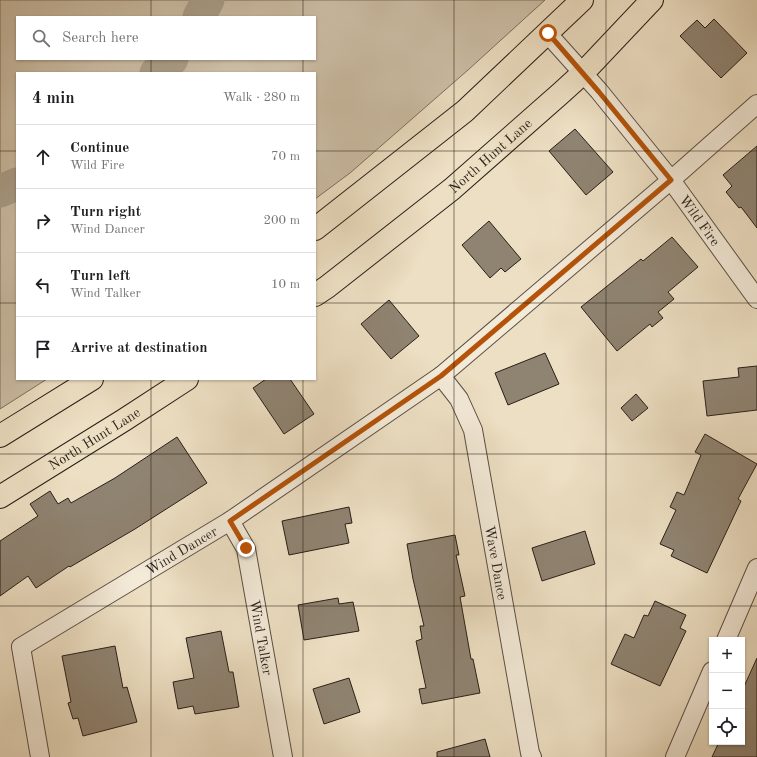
<!DOCTYPE html>
<meta charset="utf-8">
<style>
body{margin:0;font-family:"Old Standard TT",serif;background:#f6f6f6;color:#202124}
.controls{position:absolute;right:12px;bottom:12px;display:grid;overflow:hidden;border-radius:0px;box-shadow:0 1px 3px #0004}
.controls button{width:36px;height:36px;display:grid;place-items:center;padding:0;border:0;border-bottom:1px solid #e0e0e0;background:#fff;color:#202124;font:20px sans-serif}
.stop{position:absolute;width:12px;height:12px;margin:-9px;border:3px solid #b45309;border-radius:50%;background:#fff}
.stop.end{background:#b45309;border-color:#fff;box-shadow:0 1px 4px #0008}
.list{margin:0;padding:0;list-style:none}
h2{display:flex;justify-content:space-between;align-items:center;height:52px;margin:0;padding:0 16px;font-size:17px}
h2 small{font-size:13px;font-weight:400;color:#757577}
.list li{display:grid;grid-template-columns:26px 1fr auto;gap:12px;align-items:center;box-sizing:border-box;height:64px;padding:0 16px;border-top:1px solid #e0e0e0}
.list b{display:block;font-size:15px;white-space:nowrap}
.list p{margin:0;font-size:13px;white-space:nowrap;color:#757577}
.list em{font-size:13px;font-style:normal;color:#757577}
.icon{flex:none;width:22px;height:22px;fill:none;stroke:currentColor;stroke-width:2;stroke-linecap:round;stroke-linejoin:round}
.map{position:relative;flex:none;width:757px;height:757px;overflow:hidden}
.search{position:absolute;background:#fff;box-shadow:0 1px 3px #0004;left:16px;top:16px;width:300px;height:44px;display:flex;align-items:center;gap:10px;box-sizing:border-box;padding:0 14px;border-radius:0px;color:#757577;font-size:15px}
.panel{position:absolute;background:#fff;box-shadow:0 1px 3px #0004;left:16px;top:72px;width:300px;height:308px;border-radius:0px}
.map>svg:first-child{display:block}
.green{fill:#ccbea6;stroke:#7a6e5f;fill-rule:evenodd}
.lines{fill:none;stroke-linecap:round;stroke-linejoin:round}
.river{stroke:#aa9e89;stroke-width:33}
.building{fill:#8f8371;stroke:#291f18}
.minor-casing{stroke:#5a4f43;stroke-width:20}
.major-casing{stroke:#291f18;stroke-width:24}
.minor{stroke:#f3ead8;stroke-width:18}
.major{stroke:#eddfc3;stroke-width:22}
.route{stroke:#b45309;stroke-width:5}
.grid{fill:none;stroke:#291f18;stroke-width:1;stroke-opacity:0.55}
.labels{text-anchor:middle;stroke-width:3;stroke-linejoin:round;paint-order:stroke}
.street-label{font-size:14px;fill:#291f18;stroke:#f3ead8}
</style>
<div class="map">
<svg width="757" height="757" viewBox="0 0 757 757">
<rect width="100%" height="100%" fill="#eddfc3"/>
<filter id="stains"><feTurbulence type="fractalNoise" baseFrequency=".005" numOctaves="4"/><feColorMatrix values="0 0 0 0 .2 0 0 0 0 .09 0 0 0 0 .02 0 0 0 .5 -.17"/></filter>
<radialGradient id="worn" r=".72"><stop offset=".6" stop-color="#630" stop-opacity="0"/><stop offset="1" stop-color="#630" stop-opacity=".3"/></radialGradient>
<!-- green -->
<path class="green" d="M0 0H545L468 70 350 173 315 199V73H17V379H47L0 409ZM17 17H315V59H17Z"/>
<g class="lines">
<!-- river -->
<path class="river" d="M199 17 208 0
M156 73 172 59
M0 191 17 184"/>
</g>
<!-- building -->
<path class="building" d="M714 19 747 53 721 78 680 36 697 20 705 28Z
M575 129 613 172 586 195 549 151Z
M757 146V228L741 207 739 208 726 192 732 186 723 175Z
M489 221 521 259 505 272 501 268 490 278 462 245Z
M672 237 698 267 668 292 674 299 658 312 663 318 652 327 650 324 617 351 581 307 641 259 643 261Z
M389 300 419 336 391 359 361 324Z
M545 353 559 384 508 405 495 373Z
M757 366V410L707 416 703 381 739 377 738 368Z
M266 379H290L314 414 284 434 253 388Z
M636 394 648 408 632 421 621 408Z
M705 434 757 464 738 499 741 501 707 573 671 556 674 550 660 544 676 510 670 507 677 492 684 495 701 455 695 452Z
M177 437 207 483 135 529 70 567 69 566 36 588 28 576 0 596V541L38 516 30 504 50 491 58 504 68 498 71 503 115 478Z
M349 507 352 523 345 524 349 543 289 555 282 521Z
M585 531 595 564 542 581 532 548Z
M455 535 459 555H456L465 596 460 597 471 659H473L480 693 422 704 419 689 426 688 416 641 422 639 420 626H424L413 579 407 544Z
M338 598 339 604 353 602 359 631 304 640 298 605Z
M655 601 686 615 680 628 686 631 660 686 611 664 625 634 634 638 644 615 648 616Z
M221 631 229 672H233L239 707 195 714 193 706 178 709 173 682 194 678 186 638Z
M115 646 123 688 127 687 137 722 83 736 78 718 73 719 68 703 71 702 62 656Z
M757 658V757H712L719 742H742V691Z
M349 678 360 712 324 724 313 689Z
M485 739 490 757H437V752Z"/>
<g class="lines">
<defs>
<g id="minor">
<path id="s1" d="M547 33 599 91 671 180 757 299"/>
<path id="s2" d="M441 376 459 399 473 430 530 753 532 757"/>
<path id="s3" d="M230 521 246 549 283 757"/>
<path d="M726 640 757 568"/>
<path id="s4" d="M40 757 21 647 230 521 441 376 671 180 757 104"/>
<path d="M675 757 712 671"/>
</g>
<g id="major">
<path d="M315 229 465 111 582 0"/>
<path id="s5" d="M315 295 327 287 452 189 561 93 583 73 652 0"/>
<path d="M0 436 92 379"/>
<path id="s6" d="M0 497 124 420 187 379"/>
</g>
</defs>
<!-- minor casing -->
<use href="#minor" class="minor-casing"/>
<!-- major casing -->
<use href="#major" class="major-casing"/>
<!-- minor -->
<use href="#minor" class="minor"/>
<!-- major -->
<use href="#major" class="major"/>
</g>
<g class="lines">
<!-- route -->
<path class="route" d="M246 548 230 521 441 376 671 180 599 92 548 33"/>
</g>
<!-- grid -->
<path class="grid" d="M151 0V17M303 0V17M454 0V757M606 0V757M151 59V73M303 59V73M0 151H17M315 151H757M0 303H17M315 303H757M151 379V757M303 379V757M0 454H757M0 606H757"/>
<g class="labels">
<!-- street labels -->
<g class="street-label">
<text dy="5" stroke="none"><textPath href="#s5" startOffset="224">North Hunt Lane</textPath></text>
<text dy="5" stroke="none"><textPath href="#s1" startOffset="242">Wild Fire</textPath></text>
<text dy="5" stroke="none"><textPath href="#s6" startOffset="111">North Hunt Lane</textPath></text>
<text dy="5" stroke="none"><textPath href="#s4" startOffset="299">Wind Dancer</textPath></text>
<text dy="5" stroke="none"><textPath href="#s2" startOffset="198">Wave Dance</textPath></text>
<text dy="5" stroke="none"><textPath href="#s3" startOffset="122">Wind Talker</textPath></text>
</g>
</g>
<rect width="100%" height="100%" filter="url(#stains)"/>
<rect width="100%" height="100%" fill="url(#worn)"/>
</svg>
<div class="controls">
<button>+</button>
<button>−</button>
<button><svg class="icon" aria-label="locate" viewBox="0 0 24 24"><circle cx="12" cy="12" r="6"/><path d="M12 2v4M12 18v4M2 12h4M18 12h4"/></svg></button>
</div>
<div class="stop" style="left:548px;top:33px"></div>
<div class="stop end" style="left:246px;top:548px"></div>
<div class="search"><svg class="icon" aria-label="search" viewBox="0 0 24 24"><circle cx="10" cy="10" r="6"/><path d="M15 15l6 6"/></svg>Search here</div>
<section class="panel">
<h2>4 min<small>Walk · 280 m</small></h2>
<ul class="list">
<li><svg class="icon" aria-label="ahead" viewBox="0 0 24 24"><path d="M12 20V5M6 11l6-6 6 6"/></svg><div><b>Continue</b><p>Wild Fire</p></div><em>70 m</em></li>
<li><svg class="icon" aria-label="right" viewBox="0 0 24 24"><path d="M7 20v-9h11M14 6l5 5-5 5"/></svg><div><b>Turn right</b><p>Wind Dancer</p></div><em>200 m</em></li>
<li><svg class="icon" aria-label="left" viewBox="0 0 24 24"><path d="M17 20v-9H6M10 6l-5 5 5 5"/></svg><div><b>Turn left</b><p>Wind Talker</p></div><em>10 m</em></li>
<li><svg class="icon" aria-label="arrive" viewBox="0 0 24 24"><path d="M6 21V4h12l-3 4 3 4H6"/></svg><div><b>Arrive at destination</b></div></li>
</ul>
</section>
</div>
